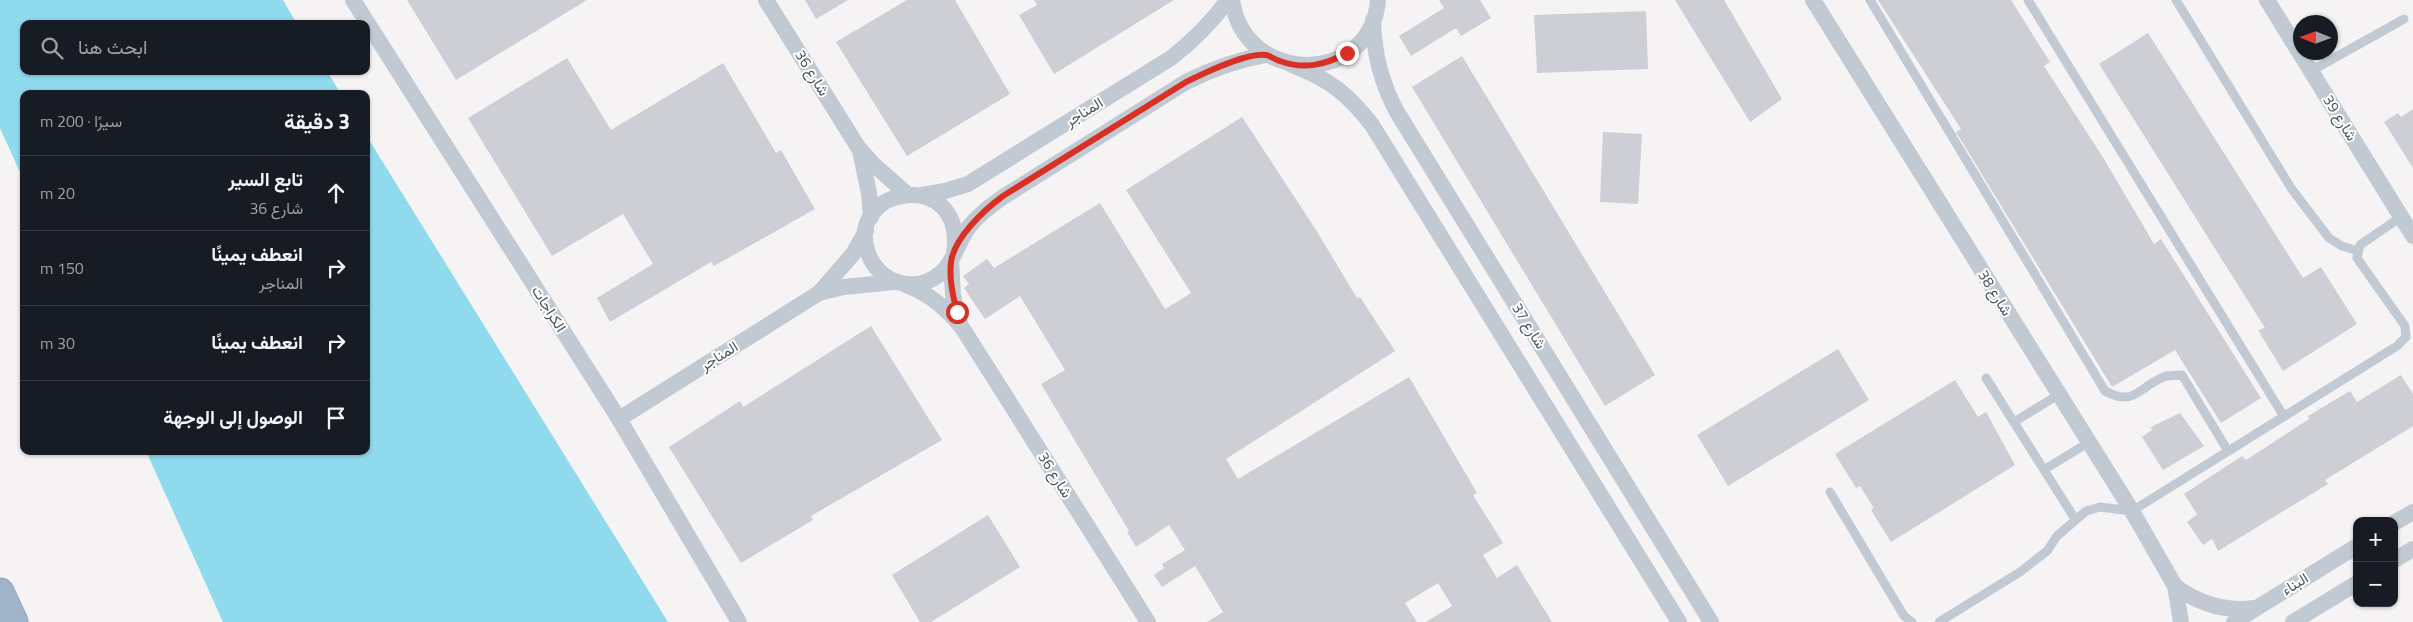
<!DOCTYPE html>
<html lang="ar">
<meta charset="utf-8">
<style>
body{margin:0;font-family:"Titillium Web",Vazirmatn,sans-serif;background:#20242c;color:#f1f3f6;direction:rtl}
.controls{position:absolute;right:15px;bottom:15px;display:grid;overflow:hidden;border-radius:10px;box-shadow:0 1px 4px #0004}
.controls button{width:45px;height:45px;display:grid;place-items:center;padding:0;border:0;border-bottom:1px solid #363941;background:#171b24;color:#f1f3f6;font:25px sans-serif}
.compass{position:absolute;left:2293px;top:15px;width:45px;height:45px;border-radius:50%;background:#171b24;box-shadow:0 1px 4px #0004;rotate:271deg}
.stop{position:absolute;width:15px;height:15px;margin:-11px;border:4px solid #d93025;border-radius:50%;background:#fff}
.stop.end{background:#d93025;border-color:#fff;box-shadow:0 1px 5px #0008}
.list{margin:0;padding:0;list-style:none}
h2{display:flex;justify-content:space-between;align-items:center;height:65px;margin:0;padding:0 20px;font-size:21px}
h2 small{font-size:16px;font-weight:400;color:#9ea1a6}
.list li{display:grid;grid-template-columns:32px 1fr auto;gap:15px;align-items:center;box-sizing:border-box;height:75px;padding:0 20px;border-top:1px solid #363941}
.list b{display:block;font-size:19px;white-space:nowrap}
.list p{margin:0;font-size:16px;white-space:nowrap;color:#9ea1a6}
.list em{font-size:16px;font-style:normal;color:#9ea1a6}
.icon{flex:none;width:28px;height:28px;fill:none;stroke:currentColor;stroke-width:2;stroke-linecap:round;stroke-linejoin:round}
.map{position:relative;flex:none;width:2413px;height:622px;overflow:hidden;direction:ltr}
.search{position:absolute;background:#171b24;box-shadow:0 1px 4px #0004;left:20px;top:20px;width:350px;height:55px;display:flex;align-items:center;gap:12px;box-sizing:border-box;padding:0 18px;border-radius:10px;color:#9ea1a6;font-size:19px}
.panel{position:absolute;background:#171b24;box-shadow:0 1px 4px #0004;left:20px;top:90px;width:350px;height:365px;border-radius:10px;direction:rtl}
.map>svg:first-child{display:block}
.water{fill:#90daee}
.building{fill:#cdcfd5}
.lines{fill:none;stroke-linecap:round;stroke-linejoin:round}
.trunk-casing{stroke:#7690ad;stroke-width:29}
.service{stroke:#c1cad2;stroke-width:9}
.minor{stroke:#c1cad2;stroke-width:16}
.trunk{stroke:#9fb4c9;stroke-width:28}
.route{stroke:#d93025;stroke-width:6}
.labels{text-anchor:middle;stroke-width:4;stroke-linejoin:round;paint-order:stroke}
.street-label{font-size:15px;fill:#4a5661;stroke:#fff}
</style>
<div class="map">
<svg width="2413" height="622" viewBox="0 0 2413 622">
<rect width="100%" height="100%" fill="#f5f3f3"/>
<!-- water -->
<path class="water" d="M0 0H283L297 24H24V71H327L341 94H24V181L0 128Z
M366 135 668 622H223L146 451H366Z"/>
<!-- building -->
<path class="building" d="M407 0H587L456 80Z
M805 0H848L816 19Z
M907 0H955L1010 94 907 156 836 42Z
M1034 0H1174L1054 74 1019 15 1037 5Z
M1439 0H1480L1491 18 1461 36 1456 28 1411 56 1399 36 1444 8Z
M1675 0H1724L1782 99 1750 122Z
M1878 0H2011L2050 62 2044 66 2104 159 2154 244 2161 239 2261 398 2221 423 2175 350 2112 387 1956 132 1961 129Z
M1646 11 1648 69 1537 73 1534 15Z
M2148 33 2303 278 2321 267 2357 324 2283 371 2258 330 2265 328 2099 64Z
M1462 56 1655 375 1605 406 1412 87Z
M567 58 611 130 723 63 776 153 781 150 815 209 714 266 711 262 610 322 597 298 653 264 623 214 552 256 468 118Z
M2413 109V168L2384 122 2398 113 2401 117Z
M1242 117 1316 230 1357 298 1360 297 1395 351 1226 459 1238 479 1409 377 1477 493 1473 495 1503 543 1483 555 1497 578 1517 565 1552 622H1426L1452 606 1438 583 1405 603 1417 622H1207L1223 612 1195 566 1162 587 1154 575 1164 568 1162 564 1185 550 1169 525 1136 547 1127 532 1129 531 1041 384 1065 370 1020 296 985 319 964 288 969 284 963 276 987 259 994 268 1100 203 1165 309 1180 300 1191 293 1126 190Z
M1603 132 1642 134 1638 204 1600 202Z
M871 326 942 440 811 516 813 520 741 563 669 447 740 401 743 407Z
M1838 349 1869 400 1728 486 1697 435Z
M2401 375 2413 394V426L2325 480 2328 484 2218 551 2212 539 2203 545 2187 522 2197 514 2184 494 2242 456 2246 460 2309 419 2308 416 2350 391 2357 402Z
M1955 380 1978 417 1986 412 2015 465 1891 542 1871 510 1874 508 1860 486 1856 488 1835 454Z
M2180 413 2204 446 2163 470 2142 437 2152 430 2151 427Z
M988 515 1020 567 931 622H920L892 575Z"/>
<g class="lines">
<defs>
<path id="trunk" d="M0 592 14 622"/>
</defs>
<!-- trunk casing -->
<use href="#trunk" class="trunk-casing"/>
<!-- service -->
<path class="service" d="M1870 0 2105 391C2136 408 2140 385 2166 376 2171 375 2177 376 2182 375L2228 451
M2028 0 2283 415
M2176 0 2291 188 2329 238 2342 246 2358 251
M2311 71 2404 19
M1986 378 2075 519
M2014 422 2058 395
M2045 469 2088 443
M1830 492 1904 616 1912 622
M1939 622 2020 572 2047 551 2057 536 2086 511 2100 507 2132 511 2397 346 2406 337 2405 326 2357 258 2360 245 2401 217"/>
<!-- minor -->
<path class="minor" d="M353 0 619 419 739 622
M766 0 858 147 873 164 907 194
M1232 0C1245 87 1371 86 1378 0
M1813 0 2132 511 2175 586 2181 622
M2267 0 2413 236
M1373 20C1374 54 1381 82 1397 112L1711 622
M1292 65C1329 79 1348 94 1372 125L1679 622
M860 151 869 193 871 217
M922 195 945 191 968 184 1171 58C1193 41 1211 23 1228 0
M954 253C967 167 844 185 868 253 879 284 917 295 942 272 953 262 957 246 965 233 974 218 989 207 1003 197L1186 82C1212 69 1236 60 1265 55
M951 261 953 295 960 322
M906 285C930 294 947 308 963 329L1148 622
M819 293 844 287 894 282
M619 419 819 293 853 254 866 231
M2394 523 2413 512
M2394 560 2413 549
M2175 586C2199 604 2224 612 2254 608
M2234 622 2357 546
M2293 622 2357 583"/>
<!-- trunk -->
<use href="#trunk" class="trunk"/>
</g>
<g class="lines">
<!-- route -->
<path class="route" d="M957 312C953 296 949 279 951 262 954 238 984 210 1003 196L1186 82C1202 74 1248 52 1266 55 1271 56 1275 60 1280 61 1304 70 1325 65 1347 53"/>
</g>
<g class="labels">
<!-- street labels -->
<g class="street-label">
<text transform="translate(812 73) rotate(58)" y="5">شارع 36</text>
<text transform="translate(1084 112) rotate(-32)" y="5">المناجر</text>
<text transform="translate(2340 118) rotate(58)" y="5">شارع 39</text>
<text transform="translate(1995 293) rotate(58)" y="5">شارع 38</text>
<text transform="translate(549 309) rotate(58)" y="5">الكراجات</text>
<text transform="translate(1529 326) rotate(58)" y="5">شارع 37</text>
<text transform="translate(719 356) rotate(-32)" y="5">المناجر</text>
<text transform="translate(1055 475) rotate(58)" y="5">شارع 36</text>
<text transform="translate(2295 584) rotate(-32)" y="5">البناء</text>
</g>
</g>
</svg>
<div class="controls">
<button>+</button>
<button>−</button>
</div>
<svg class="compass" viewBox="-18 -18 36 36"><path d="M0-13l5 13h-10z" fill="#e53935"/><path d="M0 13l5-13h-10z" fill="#9ea1a6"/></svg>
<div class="stop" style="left:957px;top:312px"></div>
<div class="stop end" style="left:1347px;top:53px"></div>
<div class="search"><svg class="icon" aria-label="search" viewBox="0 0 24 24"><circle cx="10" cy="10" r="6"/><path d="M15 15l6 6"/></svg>ابحث هنا</div>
<section class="panel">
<h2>3 دقيقة<small>سيرًا · 200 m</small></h2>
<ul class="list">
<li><svg class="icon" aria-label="ahead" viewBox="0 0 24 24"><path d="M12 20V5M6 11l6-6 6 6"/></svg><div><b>تابع السير</b><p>شارع 36</p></div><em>20 m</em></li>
<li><svg class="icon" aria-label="right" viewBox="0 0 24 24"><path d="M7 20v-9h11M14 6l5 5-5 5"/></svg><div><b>انعطف يمينًا</b><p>المناجر</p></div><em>150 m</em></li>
<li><svg class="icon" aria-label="right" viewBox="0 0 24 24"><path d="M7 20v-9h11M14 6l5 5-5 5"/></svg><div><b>انعطف يمينًا</b></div><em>30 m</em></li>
<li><svg class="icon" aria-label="arrive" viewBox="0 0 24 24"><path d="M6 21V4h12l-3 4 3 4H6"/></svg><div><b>الوصول إلى الوجهة</b></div></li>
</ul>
</section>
</div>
